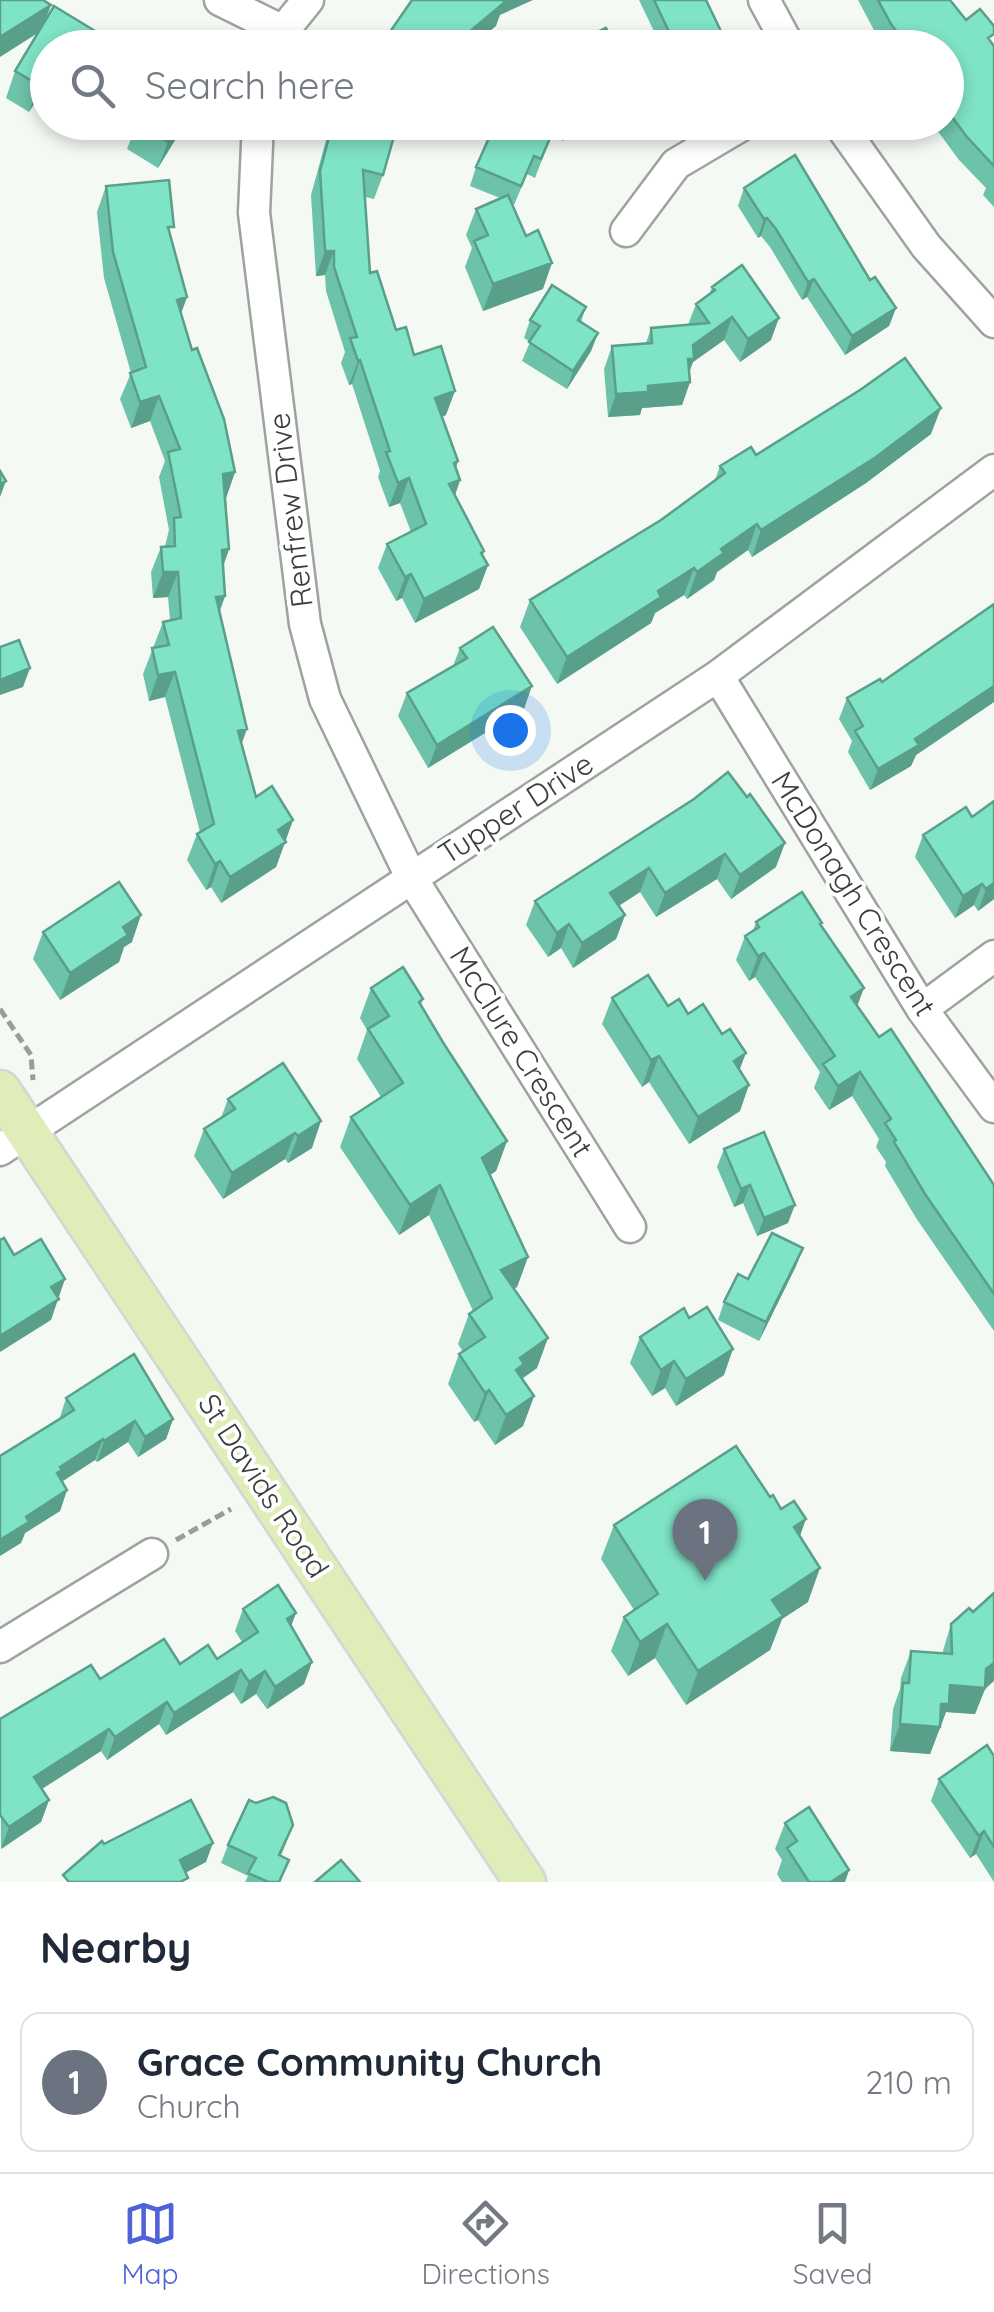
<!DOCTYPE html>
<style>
body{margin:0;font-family:Quicksand,sans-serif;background:#f2f2f3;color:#1f2937}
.you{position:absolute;left:510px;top:730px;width:35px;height:35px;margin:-25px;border:8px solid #fff;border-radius:50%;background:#1a73e8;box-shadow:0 0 0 15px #1a73e833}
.badge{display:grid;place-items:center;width:65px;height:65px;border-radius:50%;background:#5062d7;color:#fff;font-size:32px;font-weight:700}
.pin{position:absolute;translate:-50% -82px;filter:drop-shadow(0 2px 5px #0008)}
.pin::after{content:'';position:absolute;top:52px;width:35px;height:30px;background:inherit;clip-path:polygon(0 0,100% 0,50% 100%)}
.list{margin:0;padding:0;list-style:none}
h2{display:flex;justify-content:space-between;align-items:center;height:130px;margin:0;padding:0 40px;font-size:42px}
h2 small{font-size:32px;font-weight:400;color:#747a83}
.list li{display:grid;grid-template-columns:65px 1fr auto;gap:30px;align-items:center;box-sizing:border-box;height:140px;margin:0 20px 20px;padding:0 20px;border:2px solid #e0e1e3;border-radius:20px}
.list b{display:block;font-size:38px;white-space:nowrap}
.list p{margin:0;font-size:32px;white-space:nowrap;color:#747a83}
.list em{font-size:32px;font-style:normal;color:#747a83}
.icon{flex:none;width:55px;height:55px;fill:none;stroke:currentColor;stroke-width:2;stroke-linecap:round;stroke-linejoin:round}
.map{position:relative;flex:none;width:994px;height:1882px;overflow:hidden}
.search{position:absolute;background:#fff;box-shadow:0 5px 15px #0003;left:30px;right:30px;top:30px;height:110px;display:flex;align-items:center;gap:25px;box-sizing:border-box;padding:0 35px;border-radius:55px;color:#747a83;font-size:38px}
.sheet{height:290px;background:#fff}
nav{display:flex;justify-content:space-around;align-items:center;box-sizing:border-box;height:140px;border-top:2px solid #e0e1e3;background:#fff;font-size:28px;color:#747a83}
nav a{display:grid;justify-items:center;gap:5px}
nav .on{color:#5062d7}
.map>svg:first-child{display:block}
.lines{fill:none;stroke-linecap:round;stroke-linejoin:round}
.minor-casing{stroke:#9ea39f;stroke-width:35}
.major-casing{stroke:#d4d5d4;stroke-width:45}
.path{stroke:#999c99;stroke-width:5;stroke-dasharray:10 5;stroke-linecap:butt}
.minor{stroke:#fff;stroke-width:30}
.major{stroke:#dfeeb8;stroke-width:40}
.wall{fill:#6dc3a9}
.shaded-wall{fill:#599f8a}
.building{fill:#7fe3c5;stroke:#599f8a;stroke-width:2.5}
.labels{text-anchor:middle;stroke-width:8;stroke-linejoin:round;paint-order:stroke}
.street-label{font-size:30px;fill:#3c3e3c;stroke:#fff}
</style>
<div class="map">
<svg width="994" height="1882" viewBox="0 0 994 1882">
<rect width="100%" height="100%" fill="#f4f9f4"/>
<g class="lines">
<defs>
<path id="minor" d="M220 0 283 31
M764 0 790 48
M277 48 283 31 308 0
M258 122 254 213 305 624 325 699 411 877 630 1227
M838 122 926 246 994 322
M626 231 676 164 747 122
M718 676 922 1009 994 1107
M922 1009 994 956
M0 1150 718 676 994 470
M0 1647 152 1554"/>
<path id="major" d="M0 1091 525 1882"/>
</defs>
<!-- minor casing -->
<use href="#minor" class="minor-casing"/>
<!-- major casing -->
<use href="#major" class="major-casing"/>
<!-- path -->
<path class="path" d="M0 1009 31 1055 33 1080
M176 1540 231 1509"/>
<!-- minor -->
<use href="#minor" class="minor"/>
<!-- major -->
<use href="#major" class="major"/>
</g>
<!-- wall -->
<path class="wall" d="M639 0H706L729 48H659L660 44Z
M858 0H950L966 20 994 46V207L983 195 986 188 959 160 931 122H946V48L883 47Z
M51 5 45 21 48 48V112L34 104 29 112 6 98 15 71 38 33Z
M109 122H186L158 168 127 149 132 136Z
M331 122H398L383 175 374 199 365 197 370 273 396 330 414 355 446 415 442 417 458 461 456 468 460 480 455 495 484 551 483 556 488 565 479 589 415 623 402 598 396 601 378 568 387 544 411 532 400 503 389 507 378 477 380 471 352 384 349 385 341 363 345 352 326 291 325 275 316 276 311 195Z
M553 122H594L562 141Z
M553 131 535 178 527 174 514 205 512 204 543 289 483 311 465 267 472 248 466 235 476 209 500 198 470 186 476 167Z
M106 186 170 236 187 297 181 313 192 350 235 472 226 498 229 549 223 567 225 596 220 611 242 744 256 797 293 820 276 867 221 903 211 887 206 890 187 860 197 834 200 832 165 697 149 701 143 674 163 622 170 620 168 597 153 598 151 572 161 547 165 546 169 530 159 477 165 461 150 421 131 428 120 399 131 373 104 278 97 212Z
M744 188 870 280 896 308 889 326 845 355 807 297 802 300 770 247 761 236 758 238 738 206Z
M712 287 771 340 740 362 724 340 693 362 689 371 690 382 682 405 642 408 640 415 608 417 604 369 612 346 646 343 651 328 688 325 696 304 709 295Z
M586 307 581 322 598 333 591 351 567 389 522 361 530 342 524 338 530 320Z
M931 434 866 483 752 557 748 550 717 572 714 580 687 599 684 595 655 613 651 623 557 684 520 627 530 600 661 520 715 480 720 466 756 455Z
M994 604V702L916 755 911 766 870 790 848 752 852 741 839 719 847 698 882 682Z
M460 648 524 709 428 768 398 716 407 693 453 666Z
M694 799 776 867 731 899 717 879 656 917 640 892 619 906 625 915 616 939 573 968 561 948 548 957 526 925 535 901Z
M994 801V899L978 911 974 905 955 918 915 857 923 835 972 817Z
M756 922 821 926 858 1006 879 1037 994 1185V1331L916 1218 885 1166 886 1162 876 1147 879 1139 852 1096 829 1110 814 1088 820 1072 755 977 749 981 736 960 745 936 753 931Z
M43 932 132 942 124 947 119 962 60 1000 33 959Z
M371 988 423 999 421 1005 444 1044 507 1141 496 1171 490 1175 528 1257 517 1287 514 1289 537 1368 522 1379 534 1396 523 1426 495 1445 478 1420 474 1422 448 1384 459 1354 463 1352 458 1344 469 1314 473 1311 429 1215 399 1235 340 1147 351 1117 381 1097 357 1059 367 1030 360 1018Z
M612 998 668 1006 688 1014 739 1070 740 1111 689 1144 649 1082 642 1087 602 1024Z
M283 1063 312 1148 288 1163 285 1159 223 1199 194 1156 204 1129 221 1118 228 1099Z
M724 1149 788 1223 757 1236 743 1203 734 1207 717 1167Z
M803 1248 796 1266 759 1341 718 1320 724 1302 748 1279Z
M640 1337 724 1375 676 1406 665 1388 652 1396 630 1363Z
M66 1398 173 1419 166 1439 138 1457 128 1442 97 1462 95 1460 62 1481 67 1490 60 1511 25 1533 21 1543Z
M770 1497 800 1536 808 1602 782 1619 770 1650 686 1705 655 1658 628 1676 611 1651 624 1617 634 1610 601 1559 614 1525Z
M243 1609 291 1627 312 1662 304 1684 267 1709 256 1694 241 1704 233 1692 166 1735 159 1724 107 1760 101 1751 42 1789 49 1800 41 1822 1 1849 0 1719 100 1679 180 1664 217 1659 242 1642 235 1631Z
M951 1624 985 1689 975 1714 946 1712 930 1754 890 1751 893 1709 900 1689 901 1678 911 1651 942 1654Z
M994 1756V1882L976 1854 970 1858 931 1801 939 1779Z
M785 1823 849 1870 845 1882H782L777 1874 782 1860 775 1849Z
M293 1825 281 1856 280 1882H245L248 1876 221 1863 228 1845Z"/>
<!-- shaded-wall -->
<path class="shaded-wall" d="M498 0H533L500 15 496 26 470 48H450Z
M51 5 41 31 0 57V37Z
M43 77 34 104 29 112 39 85Z
M180 122H186L158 168 168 142Z
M569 122H594L562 141Z
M767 218 761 236 758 238 764 219Z
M325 251H334L325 275 316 276Z
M552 263 543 289 483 311 493 284Z
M814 279 807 297 802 300 808 282Z
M187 297 178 322 177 300Z
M896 308 889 326 845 355 852 336Z
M732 317 724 340 693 362 686 381 680 382 693 345Z
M779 318 771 340 740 362 748 339Z
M598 333 591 351 567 389 573 371Z
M360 360 352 384 349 385 358 361Z
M690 382 682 405 642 408 640 415 608 417 616 394 648 386Z
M455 391 446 415 426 422 435 398Z
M159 396 150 421 131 428 140 402Z
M941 408 931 434 866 483 752 557 761 530Z
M458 461 450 483 460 480 452 504 440 508 454 463Z
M235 472 226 498 223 474Z
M409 478 400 503 389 507 398 483Z
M6 481 0 497V484Z
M757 524 748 550 717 572 714 580 687 599 697 572 721 549Z
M229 549 220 575 222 550Z
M484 551 477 571 488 565 479 589 415 623 424 599Z
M694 568 684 595 655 613 651 623 557 684 567 657 658 591Z
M163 572H178L168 597 153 598Z
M411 574 402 598 396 601 405 577Z
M225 596 215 622 216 597Z
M30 668 23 687 0 695V680Z
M175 672 165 697 149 701 158 675Z
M532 686 524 709 428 768 437 745Z
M994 686V702L916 755 911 766 870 790 878 769 915 739Z
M247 729 238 754V731Z
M293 820 276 867 221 903 230 877 278 830Z
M785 843 776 867 731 899 740 875Z
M725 854 717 879 656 917 665 893Z
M220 861 211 887 206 890 215 864Z
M649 868 640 892 601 917 610 893Z
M994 883V899L978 911 986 889Z
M982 884 974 905 955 918 963 896Z
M141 915 132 942 124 947 119 962 60 1000 70 973 123 927Z
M625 915 616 939 573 968 582 943Z
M569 924 561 948 548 957 557 933Z
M764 953 755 977 749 981 758 956Z
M864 988 855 1012 851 997Z
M746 1053 736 1079 734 1061Z
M659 1056 649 1082 642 1087 651 1060Z
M860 1072 852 1096 829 1110 838 1086Z
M749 1085 740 1111 689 1144 698 1117Z
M321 1121 312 1148 288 1163 298 1136Z
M295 1133 285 1159 223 1199 232 1173Z
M507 1141 496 1171 471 1188 482 1158Z
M440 1185 429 1215 399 1235 410 1205Z
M750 1185 743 1203 734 1207 741 1189Z
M795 1205 788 1223 757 1236 764 1218Z
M803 1248 796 1266 759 1341 766 1322Z
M528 1257 517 1287 492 1299 501 1270Z
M65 1279 51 1320 0 1352V1336L51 1287Z
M548 1338 537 1368 518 1381 505 1400 520 1358Z
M733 1349 724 1375 676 1406 686 1379Z
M674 1361 665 1388 652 1396 661 1370Z
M489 1390 478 1420 474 1422 485 1393Z
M534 1396 523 1426 495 1445 506 1415Z
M173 1419 166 1439 138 1457 145 1437Z
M135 1421 128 1442 97 1462 104 1441Z
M103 1439 95 1460 57 1485 49 1494 60 1467Z
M67 1490 60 1511 25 1533 21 1543 0 1556V1540L26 1517Z
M806 1519 794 1553V1527Z
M820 1568 808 1602 782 1619 770 1650 686 1705 698 1671 772 1600Z
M296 1613 288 1635 287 1619Z
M667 1624 655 1658 628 1676 640 1642Z
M312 1662 304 1684 267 1709 275 1687Z
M994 1663V1681L985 1689 975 1714 946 1712 930 1754 890 1751 900 1724 941 1704 950 1685 986 1669Z
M241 1670 233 1692 166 1735 174 1713Z
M265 1671 256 1694 241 1704 249 1682Z
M167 1702 159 1724 107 1760 115 1737Z
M109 1729 101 1751 26 1799 34 1777Z
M49 1800 41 1822 1 1849 9 1827Z
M984 1831 976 1854 970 1858 979 1836Z
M213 1843 206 1862 174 1879 180 1860Z
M849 1870 845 1882H831Z"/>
<!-- building -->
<path class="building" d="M0 0H43L51 5 0 37Z
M412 0H503L505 2 450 48H365L373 36 383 42Z
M654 0H706L729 48H665L662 40 671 36Z
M878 0H950L966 20 980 9 994 26V34L988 38 994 46V166L967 137 946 109V48H909L891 24Z
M54 6 123 48H48V80L43 77 39 85 15 71Z
M606 28 617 48H563Z
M138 37 155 48H131Z
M137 122H180L168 142Z
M333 122H398L383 175 363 170 370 273 377 271 396 330 406 327 414 355 441 346 455 391 435 398 458 461 454 463 460 480 449 484 484 551 481 553 488 565 424 599 411 574 405 577 387 544 426 524 409 478 398 483 386 452 390 451 360 360 358 361 350 338 357 337 334 267V251H325L320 171Z
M496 122H534L553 131 541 159 534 156 521 186 476 167Z
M795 155 870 280 875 277 896 308 852 336 814 279 808 282 776 229 767 218 764 219 744 188Z
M169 180 174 227H168L187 297 177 300 192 350 197 348 224 419 235 472 223 474 229 549 222 550 225 596 216 597 247 729 238 731 256 797 272 786 293 820 278 830 286 842 230 877 220 861 215 864 197 834 214 824 175 672 158 675 152 648 169 645 163 622 181 618 178 572H163L161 547 175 546 174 518 181 517 168 452 180 449 159 396 140 402 130 373 146 367 113 252 106 186Z
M508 195 526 236 538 230 552 263 493 284 474 241 488 235 476 209Z
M742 265 779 318 748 339 732 317 693 345 694 359H688L690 382 648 386V392L616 394 612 346 652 343 651 328 709 323 696 304 715 290 712 287Z
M552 285 586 307 578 320 598 333 573 371 529 342 540 326 530 320Z
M905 358 941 408 876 457 761 530 757 524 721 549 724 553 697 572 694 568 658 591 661 597 567 657 530 600 661 520 725 473 720 466 751 447 756 455 860 390Z
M0 471 6 481 0 484Z
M994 604V686L915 739 919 745 878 769 855 731 863 726 847 698 880 679 882 682Z
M493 627 532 686 437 745 407 693 467 658 460 648Z
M19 640 30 668 0 680V647Z
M728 772 747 797 750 794 785 843 740 875 725 854 665 893 649 868 610 893 625 915 582 943 569 924 557 933 535 901 694 799Z
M994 801V883L986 889 982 884 963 896 923 835 966 807 972 817Z
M119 882 141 915 123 927 128 935 70 973 43 932Z
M802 892 822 923 820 924 864 988 851 997 879 1037 891 1029 994 1185V1294L925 1194 894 1142 896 1140 885 1123 891 1119 860 1072 838 1086 823 1064 835 1056 764 953 758 956 745 936 759 927 756 922Z
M403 967 423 999 419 1002 444 1044 507 1141 482 1158 528 1257 501 1270 548 1338 520 1358 524 1364 516 1370 534 1396 506 1415 489 1390 485 1393 459 1354 485 1337 469 1314 492 1298 440 1185 410 1205 351 1117 403 1083 368 1029 389 1016 371 988Z
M648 975 668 1006 679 999 688 1014 703 1004 722 1034 730 1029 746 1053 734 1061 749 1085 698 1117 659 1056 651 1060 612 998Z
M283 1063 321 1121 298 1136 295 1133 232 1173 204 1129 235 1109 228 1099Z
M764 1132 795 1205 764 1218 750 1185 741 1189 724 1149Z
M772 1233 803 1248 766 1322 724 1302 738 1274 748 1279Z
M4 1238 14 1255 41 1239 65 1279 51 1287 59 1299 0 1336V1240Z
M707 1307 733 1349 686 1379 674 1361 661 1370 640 1337 684 1308 689 1318Z
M134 1354 173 1419 145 1437 135 1421 104 1441 103 1439 60 1467 62 1470 57 1473 67 1490 26 1517 29 1522 0 1540V1456L74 1410 66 1398Z
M736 1446 770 1497 773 1495 781 1509 794 1501 806 1519 794 1527 820 1568 772 1600 783 1616 698 1671 667 1624 640 1642 624 1617 658 1594 614 1525Z
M278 1585 296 1613 287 1619 312 1662 275 1687 265 1671 249 1682 241 1670 174 1713 167 1702 115 1737 109 1729 34 1777 49 1800 9 1827 0 1815V1719L91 1665 100 1679 164 1639 180 1664 208 1645 217 1659 258 1632 243 1609Z
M994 1593V1663L986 1669 985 1688 950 1685 949 1704H941L940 1727 900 1724 903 1683H909L911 1651 952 1654 951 1624 969 1608 973 1612Z
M987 1745 994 1756V1847L984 1831 979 1836 939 1779Z
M273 1797 286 1803 293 1825 279 1855 289 1860 279 1882H268L248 1873 256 1858 228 1845 249 1800 256 1803Z
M191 1800 213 1843 180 1860 188 1878 180 1882H69L63 1875 102 1841 104 1844Z
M809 1807 849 1870 831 1882H809L787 1848 797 1841 785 1823Z
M341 1860 360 1882H315Z"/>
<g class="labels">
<!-- street labels -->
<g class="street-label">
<text transform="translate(291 510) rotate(-97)" y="10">Renfrew Drive</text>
<text transform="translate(516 809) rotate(-33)" y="10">Tupper Drive</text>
<text transform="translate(853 894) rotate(58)" y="10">McDonagh Crescent</text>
<text transform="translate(521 1052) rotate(58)" y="10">McClure Crescent</text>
<text transform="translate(263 1486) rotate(57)" y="10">St Davids Road</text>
</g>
</g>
</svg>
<div class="you"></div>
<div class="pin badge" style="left:705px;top:1581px;background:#6b7280">1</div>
<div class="search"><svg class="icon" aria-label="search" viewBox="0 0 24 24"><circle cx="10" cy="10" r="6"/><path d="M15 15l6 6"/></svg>Search here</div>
</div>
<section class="sheet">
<h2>Nearby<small></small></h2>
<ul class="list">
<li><span class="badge" style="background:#6b7280">1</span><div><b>Grace Community Church</b><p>Church</p></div><em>210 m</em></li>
</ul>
</section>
<nav>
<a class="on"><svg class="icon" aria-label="map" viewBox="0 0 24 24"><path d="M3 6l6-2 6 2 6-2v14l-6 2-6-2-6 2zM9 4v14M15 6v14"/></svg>Map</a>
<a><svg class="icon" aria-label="directions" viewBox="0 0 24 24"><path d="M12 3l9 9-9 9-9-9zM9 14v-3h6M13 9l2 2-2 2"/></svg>Directions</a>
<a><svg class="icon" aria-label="saved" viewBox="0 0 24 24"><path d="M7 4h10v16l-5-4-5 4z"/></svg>Saved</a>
</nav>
